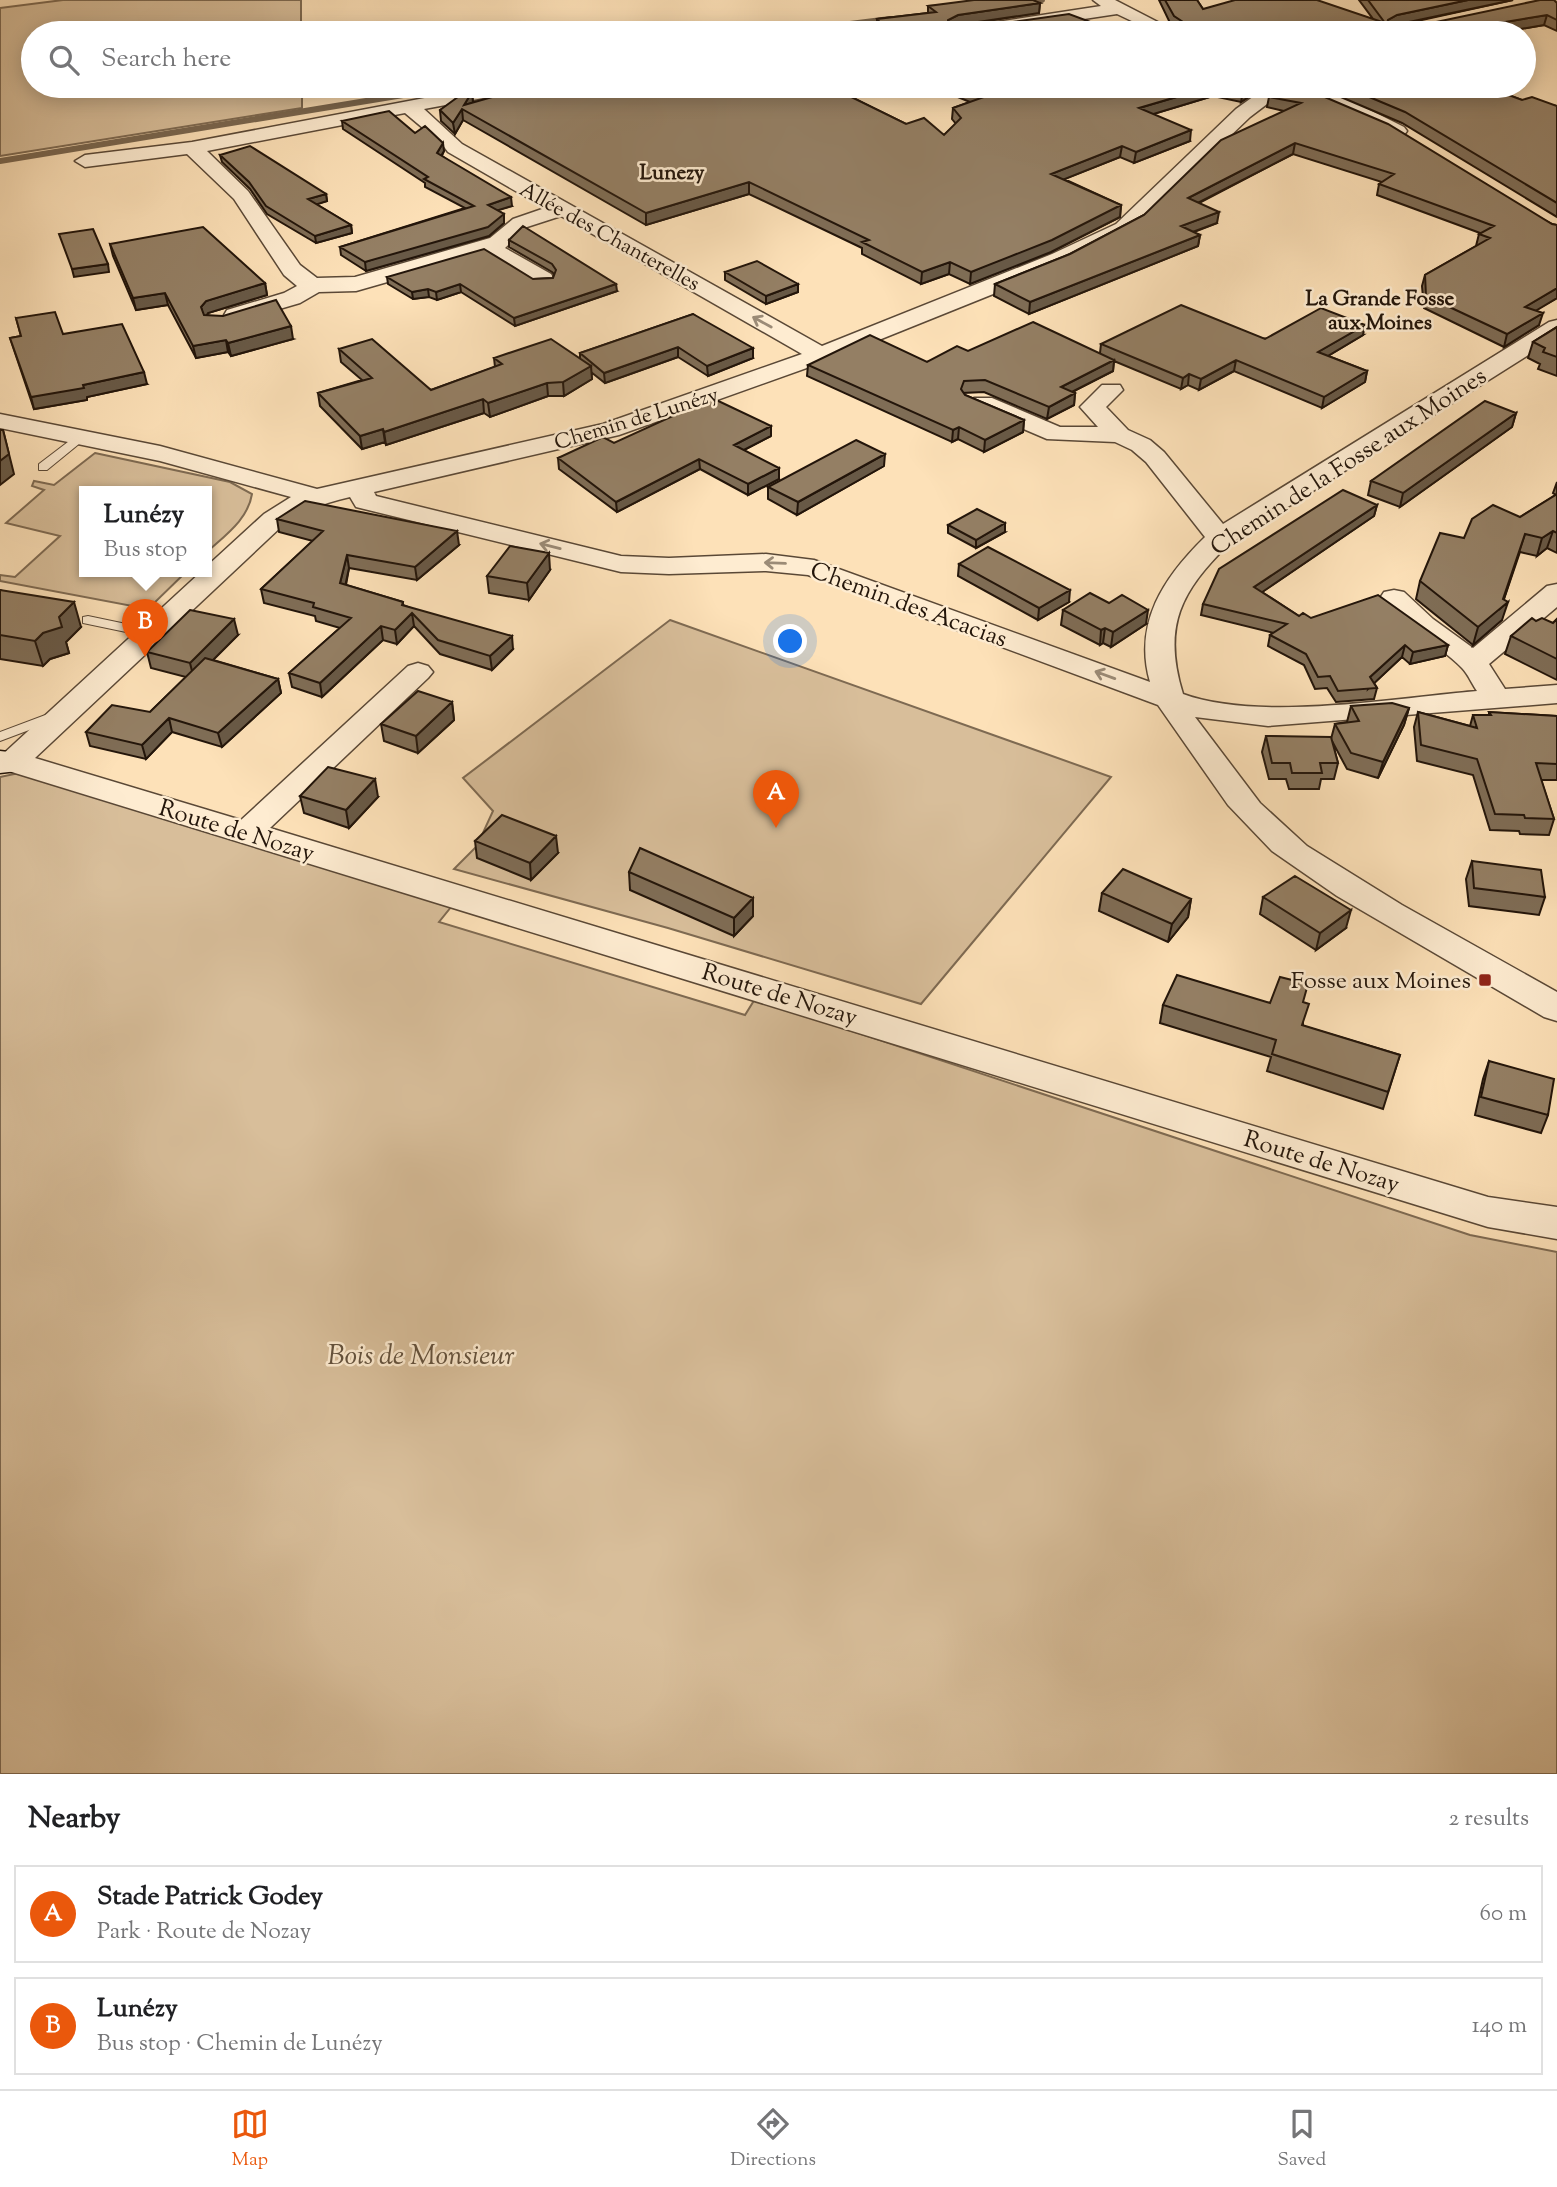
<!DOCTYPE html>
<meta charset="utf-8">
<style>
body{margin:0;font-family:"Sorts Mill Goudy",serif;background:#f6f6f6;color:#202124}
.you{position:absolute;left:791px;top:642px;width:24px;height:24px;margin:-18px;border:5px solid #fff;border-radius:50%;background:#1a73e8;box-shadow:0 0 0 10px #1a73e833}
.badge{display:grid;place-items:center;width:46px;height:46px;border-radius:50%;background:#ea580c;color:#fff;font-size:23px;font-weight:700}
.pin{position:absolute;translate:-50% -58px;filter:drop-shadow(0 2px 4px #0008)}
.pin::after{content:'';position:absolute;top:37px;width:24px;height:21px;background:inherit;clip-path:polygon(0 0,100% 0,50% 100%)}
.popup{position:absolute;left:79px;top:486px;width:133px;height:91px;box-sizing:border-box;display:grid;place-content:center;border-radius:0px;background:#fff;filter:drop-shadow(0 2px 5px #0005);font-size:23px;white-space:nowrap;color:#757577}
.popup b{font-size:26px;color:#202124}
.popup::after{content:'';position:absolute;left:50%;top:100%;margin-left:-14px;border:14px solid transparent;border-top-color:#fff}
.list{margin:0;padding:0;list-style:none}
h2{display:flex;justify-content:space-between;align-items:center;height:91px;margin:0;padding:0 28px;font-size:30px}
h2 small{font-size:23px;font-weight:400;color:#757577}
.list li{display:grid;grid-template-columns:46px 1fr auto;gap:21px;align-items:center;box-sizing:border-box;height:98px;margin:0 14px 14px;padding:0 14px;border:2px solid #e0e0e0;border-radius:0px}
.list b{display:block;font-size:26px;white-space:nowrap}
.list p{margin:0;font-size:23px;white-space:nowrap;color:#757577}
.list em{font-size:23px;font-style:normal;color:#757577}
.icon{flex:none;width:38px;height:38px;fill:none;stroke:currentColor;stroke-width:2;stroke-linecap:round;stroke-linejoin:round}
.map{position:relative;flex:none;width:1557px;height:1774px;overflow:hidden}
.search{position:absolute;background:#fff;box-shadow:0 4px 18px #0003;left:21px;right:21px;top:21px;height:77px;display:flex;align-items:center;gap:18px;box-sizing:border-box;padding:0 24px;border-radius:38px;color:#757577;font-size:26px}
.sheet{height:315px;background:#fff}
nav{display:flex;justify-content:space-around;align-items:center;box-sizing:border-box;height:98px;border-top:2px solid #e0e0e0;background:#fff;font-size:19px;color:#757577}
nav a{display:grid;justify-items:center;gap:4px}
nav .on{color:#ea580c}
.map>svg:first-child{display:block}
.green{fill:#d8be9a;stroke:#7e6a52;stroke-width:2}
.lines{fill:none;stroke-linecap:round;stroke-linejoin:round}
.stream{stroke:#79664f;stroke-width:6}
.lane-casing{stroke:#5a4836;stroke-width:2}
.street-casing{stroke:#5a4836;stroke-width:3}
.secondary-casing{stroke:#23150a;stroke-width:3}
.lane{fill:#feecd1;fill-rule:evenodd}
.street{fill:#feecd1;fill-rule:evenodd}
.secondary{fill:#feecd1;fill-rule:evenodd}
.wall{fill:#7f6d56;stroke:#23150a;stroke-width:2}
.shaded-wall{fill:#685946;stroke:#23150a;stroke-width:2}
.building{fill:#947f64;stroke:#23150a;stroke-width:2}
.oneway{stroke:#9b8b77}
.poi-dot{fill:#8f2418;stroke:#feecd1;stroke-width:2.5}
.labels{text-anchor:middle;stroke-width:5;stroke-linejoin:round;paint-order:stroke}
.far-neighbourhood-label{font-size:21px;font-weight:bold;fill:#23150a;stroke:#feecd1}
.far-street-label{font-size:21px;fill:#23150a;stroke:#feecd1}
.street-label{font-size:24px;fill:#23150a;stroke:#feecd1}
.poi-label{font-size:24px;fill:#23150a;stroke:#feecd1;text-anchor:end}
.near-park-label{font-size:28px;font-style:italic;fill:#62503c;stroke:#feecd1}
</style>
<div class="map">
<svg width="1557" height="1774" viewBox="0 0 1557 1774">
<rect width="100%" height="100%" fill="#fde1b8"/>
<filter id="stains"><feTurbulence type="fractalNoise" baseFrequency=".00286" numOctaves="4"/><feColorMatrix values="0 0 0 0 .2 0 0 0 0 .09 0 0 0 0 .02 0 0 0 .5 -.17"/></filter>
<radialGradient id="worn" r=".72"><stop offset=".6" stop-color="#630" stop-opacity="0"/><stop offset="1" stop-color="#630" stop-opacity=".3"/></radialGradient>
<!-- green -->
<path class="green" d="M63 0H301V33H33V86H302V108L0 156V8Z
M95 453 230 482 252 494C248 520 224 536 206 553V491H84V571H187L148 609 0 581V575L15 577 60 536 6 523 44 490 32 486 34 481 54 485Z
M670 620 1111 777 921 1004 668 928 454 869 477 846 493 811 463 778Z
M19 773 451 907 439 922 745 1015 755 999 1470 1235 1557 1252V1774H0V777Z"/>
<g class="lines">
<!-- stream -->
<path class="stream" d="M1021 3 1042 0
M778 33 890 19
M0 161 458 86"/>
<defs>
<path id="lane" d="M81 432 87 436 85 439 47 470H39V464Z
M88 616 150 629 157 633 150 637 83 623V617Z
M56 711 63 715 61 718 0 741V732Z"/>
<path id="street" d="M1093 0H1115L1179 33H1157L1117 14 991 33H949L958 28 1101 6Z
M488 86H525L516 92 424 109 462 144 822 346 1052 254 1116 224 1236 109 1268 86H1311L1348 99 1404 127 1407 131 1404 135H1390L1334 107 1287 89 1250 117 1130 232 1068 264 829 360 619 435 374 492 376 496 621 556 669 558 766 554 814 560 1150 682C1133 623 1164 577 1205 537L1146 462 1132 450 1115 442 1047 439 974 408 971 403 974 398H992L1060 427H1098L1080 407 1102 385H1120L1123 390 1106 407 1128 430 1150 440 1164 452 1223 524 1549 322 1557 320V337L1229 544C1181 591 1162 626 1183 694 1259 722 1395 698 1477 691 1472 684 1468 674 1462 668 1437 642 1401 628 1380 598L1384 592 1394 590 1404 592 1433 619 1473 648 1547 586 1557 584V607L1489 664 1505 689 1557 685V703L1268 726 1195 717 1260 803 1307 846 1402 905 1557 992V1021L1544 1017 1337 896 1272 851 1228 805 1158 705 808 575 766 571 669 574 621 572 356 507 350 497C324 503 304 510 282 526L35 758 241 820 408 666 418 663 428 666 433 672 428 678 270 828 1488 1197 1557 1207V1239L1488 1227 2 769V755L202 571H206V567L264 514 291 497 160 461 0 428V414L160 446 317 489 603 424 802 354 561 216 527 227 505 248 551 274 554 279 551 284H535L485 254 356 291 319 292 300 303 235 322 227 320 224 315 227 310 284 293 297 286 284 275 234 199 187 154 85 167 75 161 85 155 192 142ZM405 113 442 144 448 152 545 208 513 219 490 238 355 277 317 278 300 265 248 191 207 151Z"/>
<path id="secondary" d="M0 751 26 754 31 762 26 770 0 773Z"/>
</defs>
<!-- lane casing -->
<use href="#lane" class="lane-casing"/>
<!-- street casing -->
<use href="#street" class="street-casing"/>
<!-- secondary casing -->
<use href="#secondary" class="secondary-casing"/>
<!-- lane -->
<use href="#lane" class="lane"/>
<!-- street -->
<use href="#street" class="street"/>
<!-- secondary -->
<use href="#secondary" class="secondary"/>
</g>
<!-- wall -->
<path class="wall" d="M1159 0H1197L1203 9 1373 19 1359 0H1513L1399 25H1422L1557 3V31L1544 25 1497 33H1177L1178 30 1172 27Z
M1040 3 1039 13 962 25 1120 33H880L877 29V19L928 13V6Z
M577 86H877V88L849 96 906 124 944 135 956 124 952 119 953 108 970 102 931 86H1265L1241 102 1213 96 1153 114 1190 141 1134 163 1120 157 1064 179 1121 205 1120 217 1051 252 970 284 949 274 921 284 862 254V248L749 194 646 225 463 120 455 134 441 121 440 110 472 92 473 103 544 93Z
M1283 86 1552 224 1557 225V298L1536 310 1539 325 1504 347 1424 308 1422 286 1425 275 1476 246 1479 234 1480 233 1377 195 1379 184 1382 182 1293 154 1199 203 1217 223 1194 232 1200 235 1198 246 1029 314 994 296 995 284 1070 254 1144 215 1284 111 1267 107 1269 97Z
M1315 86H1484L1522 100 1557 106V217L1402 123Z
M342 121 415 133 444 151 442 156 512 206 497 210 504 214V223L489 236 366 271 341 255 340 247 465 208 425 187V183L343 129Z
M220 155 326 194 327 201 316 204 351 225 352 233 316 243 267 214 250 189 222 162Z
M509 240 617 291 515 326 461 292 437 300 429 297 413 299 388 284 387 277 533 279 553 278 554 274 552 272 509 247Z
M110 244 265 283 267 295 208 313 207 315 293 339 231 356 228 352 196 358 168 305 136 310 113 256Z
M725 272 798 284V292L766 304 725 280Z
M693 314 753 358 708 376 678 357 605 383 591 372 592 379 564 396H548L490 417 484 413 386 445 385 442 362 449 320 406 318 393 362 380 341 362 339 349 431 390 495 367 494 358H580V353Z
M16 318 63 334 147 384 87 397V400L34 409 10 338 21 336Z
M1557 327V376L1538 369 1540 364 1528 358 1533 342Z
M1363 335 1328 356 1367 371 1365 382 1322 408 1234 371 1199 390 1188 385 1181 389 1114 361 1113 371 1072 392 1075 393 1074 405 1047 419 984 392 963 393 965 395 1024 420 1023 432 984 452 958 439 952 442 807 376 808 365 927 362 968 351 1100 353 1101 344Z
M1516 413 1512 427 1400 507 1368 495 1371 481Z
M771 436 744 450 779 479 748 495 700 469 617 512 559 469 558 458 614 443Z
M884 466 797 515 768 499V487Z
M1557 482V553L1547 548 1537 556 1520 552 1504 599 1502 620 1473 645 1416 599 1420 581 1464 538 1520 517 1556 495 1553 493Z
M1377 505 1374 516 1262 592 1299 616 1448 645 1445 656 1410 664 1402 657 1374 683 1377 688 1374 699 1336 702 1327 688 1315 689 1304 665 1268 646 1270 635 1274 633 1201 615 1203 604Z
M277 519 459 545 417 580 349 568 346 585 403 602V605L513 649 492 670 440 654 414 626 397 644 383 640 322 697 292 687 289 673 340 628 316 621 315 616 264 603 261 589 313 541 279 532Z
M948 525 1005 532 976 548 948 533Z
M959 564 1069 602 1038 620 958 576Z
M550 570 529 600 489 593 487 576Z
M0 590 81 627 66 642 69 653 50 659 43 666 0 659Z
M1063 610 1146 624 1111 647 1103 643 1100 645 1061 625Z
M1557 619V680L1505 654 1511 636 1536 621 1553 623Z
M238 635 213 660 278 679 281 693 222 747 172 732 146 759 90 746 86 732 150 712 186 677 151 668 147 652Z
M452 702 454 720 418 753 384 741 381 724Z
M1351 706 1409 708 1404 725 1378 778 1347 769 1332 741 1338 763 1334 779H1321L1319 789H1289L1286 779H1269L1262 752 1266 736 1331 739 1335 724 1347 722Z
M1418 712 1470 726 1473 715H1489V712L1557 716V780H1541L1554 819 1549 835 1520 834 1519 831 1490 830 1473 775 1417 761 1414 727Z
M300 796 378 797 349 828 304 813Z
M475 841 558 853 531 880 477 858Z
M1472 861 1545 897 1539 915 1469 906 1466 879Z
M629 872 753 898V916L734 936 630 890Z
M1102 893 1191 899 1188 917 1168 942 1099 911Z
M1263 897 1346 928 1316 950 1260 914Z
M1303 1002V1026L1400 1055 1383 1109 1267 1071 1271 1057 1160 1023 1163 1005Z
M1489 1061 1548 1115 1541 1133 1475 1115 1483 1079Z"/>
<!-- shaded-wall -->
<path class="shaded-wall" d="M1468 0H1513L1395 25 1386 31 1388 20 1397 15Z
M1040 3 1039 13 958 25 948 31V20L958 15Z
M1547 15 1544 25 1497 33H1462L1463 29Z
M847 86H877V88L835 100V89Z
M1214 86 1213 96 1137 119 1139 108Z
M1251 86H1265L1241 102 1243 91Z
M472 92 473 103 464 105Z
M462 109 463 120 455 134 453 123Z
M1191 130 1190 141 1134 163 1136 152Z
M443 143 444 151 438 161 437 153Z
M1295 143 1293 154 1186 209 1188 198Z
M1122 146 1120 157 1050 185 1051 174Z
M749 182V194L646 225V213Z
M326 194 327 201 309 207 308 199Z
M511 197 512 206 489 213 488 205Z
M1121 205 1120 217 1051 252 970 284 971 272Z
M1219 212 1217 223 1179 237 1181 226Z
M504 214V223L489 236 366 271 365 262Z
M351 225 352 233 316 243 315 236Z
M1200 235 1198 246 1029 314 1030 302Z
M950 262 949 274 921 284 922 272Z
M108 264 109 272 74 277 72 269Z
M265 283 267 295 208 313 204 320 201 307 206 301Z
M460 284 461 292 437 300 436 292Z
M616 284 617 291 515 326 514 318Z
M798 284V292L766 304V296Z
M1557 288V298L1522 319 1525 307Z
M428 289 429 297 413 299 412 292Z
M165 293 168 305 136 310 133 298Z
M1543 313 1539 325 1504 347 1507 334Z
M1365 325 1363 335 1316 363 1318 352Z
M291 326 293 339 231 356 228 343Z
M226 340 228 352 196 358 193 346Z
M678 347V357L605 383 604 373Z
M753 348V358L708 376 707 366Z
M1114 360 1113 371 1060 398 1061 387Z
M1236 360 1234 371 1199 390 1201 379Z
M591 366 592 379 564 396 563 382Z
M1367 371 1365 382 1322 408 1324 397Z
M144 372 147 384 87 397V400L34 409 31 397 83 385Z
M1189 374 1188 385 1181 389 1183 378Z
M547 383 548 396 490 417 488 403Z
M1075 393 1074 405 1047 419 1049 407Z
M483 399 484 413 386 445 384 432Z
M1516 413 1512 427 1400 507 1403 493Z
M1024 420 1023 432 984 452 985 440Z
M771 426V436L734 455V445Z
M959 427 958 439 952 442 953 430Z
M383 429 385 442 362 449 360 436Z
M3 430 14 474 0 485V461Z
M885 454 884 466 797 515 798 502Z
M699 459 700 469 617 512 616 502Z
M779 468V479L748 495V484Z
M1377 505 1374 516 1252 599 1254 587Z
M1005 523V532L976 548V540Z
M457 531 459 545 417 580 415 567Z
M1553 531 1547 548 1537 556 1542 538Z
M1525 534 1501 608 1508 602 1502 620 1473 645 1478 627Z
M549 553 550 570 529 600 527 583Z
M347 555 349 568 343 596 340 583Z
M1070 590 1069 602 1038 620 1039 608Z
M74 602 81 627 66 642 69 653 50 659 43 666 35 641Z
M1148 610 1146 624 1111 647 1113 632Z
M412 613 414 626 397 644 395 630Z
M234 619 238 635 194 679 190 663Z
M381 626 383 640 322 697 320 683Z
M1105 628 1103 643 1100 645 1101 630Z
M512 636 513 649 492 670 490 656Z
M1405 645 1402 657 1368 689 1370 677Z
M1448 645 1445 656 1410 664 1413 652Z
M278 679 281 693 222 747 218 733Z
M452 702 454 720 418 753 416 736Z
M1409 708 1404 725 1378 778 1383 762Z
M169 718 172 732 146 759 142 745Z
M375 779 378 797 349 828 346 810Z
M556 836 558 853 531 880 530 863Z
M753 898V916L734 936V918Z
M1191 899 1188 917 1168 942 1172 924Z
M1351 910 1346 928 1316 950 1320 933Z"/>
<!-- building -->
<path class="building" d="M974 0H1033L1040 3 958 15 948 20V24L992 25 1069 14 1120 33H889L877 19 936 12 928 6Z
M1165 0H1197L1203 9 1235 0H1317L1385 23 1368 0H1468L1397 15 1388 20 1387 24 1422 25 1540 0H1554L1557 3V20L1547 15 1463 29 1471 33H1182L1178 25 1183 22 1174 16Z
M822 29 827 33H806Z
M531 86 544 93 577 86H847L835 89 906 124 924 118 944 135 961 118 953 108 984 97 957 86H1214L1139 108 1191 130 1136 152 1122 146 1051 174 1121 205 1052 240 971 272 950 262 922 272 862 242 869 240 749 182 646 213 462 109 453 123 440 110 462 94 472 92 464 105Z
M1215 86H1251L1243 91Z
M1283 86H1299L1388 124 1552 224 1557 225V288L1525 307 1543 313 1507 334 1426 296 1425 275 1490 238 1479 234 1494 226 1379 184 1394 174 1295 143 1188 198 1219 212 1181 226 1200 235 1030 302 995 284 1070 254 1144 215 1221 140 1301 103 1269 97Z
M1343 86H1484L1522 100 1532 97 1557 106V203L1405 112Z
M389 111 415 133 425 126 443 143 437 153 511 197 488 205 504 214 488 227 365 262 340 247 474 206 424 179 428 177 342 121Z
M250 146 326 194 308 199 351 225 315 236 266 206 249 182 220 155Z
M523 226 616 284 514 318 460 284 436 292 428 289 412 292 387 277 484 249 533 279 553 278 556 270 552 264 509 240Z
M203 227 265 283 206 301 201 307 204 315 223 316 276 300 291 326 228 343 226 340 193 346 165 293 133 298 110 244Z
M93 229 108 264 72 269 59 234Z
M757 261 798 284 766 296 725 272Z
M1181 305 1265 339 1321 308 1365 325 1318 352 1367 371 1324 397 1236 360 1201 379 1189 374 1183 378 1101 344Z
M55 312 63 334 122 324 144 372 83 385 84 388 31 397 10 338 21 336 16 318Z
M693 314 753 348 707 366 678 347 604 373 580 353Z
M1033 322 1114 360 1061 387 1075 393 1049 407 985 380 964 381 961 389 965 395 1024 420 985 440 959 427 953 430 808 365 870 335 927 362 957 346 968 351Z
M1557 327V357L1543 352 1545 348 1533 342Z
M372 339 431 390 502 364 494 358 551 339 591 366 563 382 547 383 488 403 483 399 384 432 383 429 360 436 318 393 372 378 339 349Z
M712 398 771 426 734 445 779 468 748 484 699 459 616 502 558 458 603 437 614 443Z
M1485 401 1516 413 1403 493 1371 481Z
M0 430H3L9 454 0 461Z
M856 440 885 454 798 502 768 487Z
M1343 490 1377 505 1254 587 1299 616 1303 613 1311 618 1378 595 1448 645 1413 652 1405 645 1370 677 1377 688 1338 691 1330 676 1318 677 1306 654 1270 635 1287 624 1203 604 1219 569Z
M1557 494V533L1553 531 1542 538 1525 534 1503 599 1508 602 1478 627 1420 581 1440 533 1464 538 1472 519 1493 505 1520 517Z
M305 501 457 531 415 567 347 555 340 583 403 602 402 605 512 636 490 656 438 640 412 613 395 630 381 626 320 683 289 673 351 618 313 607 314 603 261 589 323 531 277 519Z
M977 509 1005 523 976 540 948 525Z
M510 546 549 553 527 583 487 576Z
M988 547 1070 590 1039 608 959 564Z
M0 590 74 602 59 617 62 627 43 633 35 641 0 635Z
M1090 593 1109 603 1122 595 1148 610 1113 632 1105 628 1101 630 1063 610Z
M190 610 234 619 190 663 147 652Z
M1532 618 1536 621 1542 618 1553 623 1557 619V659L1511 636Z
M205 658 278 679 218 733 169 718 142 745 86 732 112 705 150 712Z
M418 691 452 702 416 736 381 724Z
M1392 703 1409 708 1383 762 1351 753 1335 724 1359 721 1351 706Z
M1418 712 1477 728 1473 715H1491L1489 712 1557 716V764L1536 763 1554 819 1525 818 1524 815 1495 814 1477 759 1421 745Z
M1266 736 1331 737 1338 763H1320L1322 773H1292L1290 763H1272Z
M328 767 375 779 346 810 300 796Z
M502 815 556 836 530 863 475 841Z
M640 848 753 898 734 918 629 872Z
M1472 861 1541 870 1545 897 1474 888Z
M1123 869 1191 899 1172 924 1102 893Z
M1295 876 1351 910 1320 933 1263 897Z
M1177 975 1270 1003 1280 977 1308 984 1303 1002 1309 1004 1302 1025 1400 1055 1388 1092 1272 1054 1276 1040 1163 1005Z
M1489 1061 1554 1079 1548 1115 1481 1097Z"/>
<!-- one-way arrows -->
<defs><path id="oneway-shaft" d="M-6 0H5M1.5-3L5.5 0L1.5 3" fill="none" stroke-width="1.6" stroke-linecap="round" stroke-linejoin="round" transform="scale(1.75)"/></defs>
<g class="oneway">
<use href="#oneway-shaft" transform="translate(762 322) rotate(-151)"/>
<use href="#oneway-shaft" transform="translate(550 546) rotate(-166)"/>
<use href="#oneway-shaft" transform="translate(775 563) rotate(-178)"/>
<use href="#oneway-shaft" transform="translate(1105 675) rotate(-160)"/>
</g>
<!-- markers -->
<rect class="poi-dot" x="1478" y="973" width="14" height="14" rx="3.5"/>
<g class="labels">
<!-- far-neighbourhood labels -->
<g class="far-neighbourhood-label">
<text x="672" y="179">Lunezy</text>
<text x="1380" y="305">La Grande Fosse<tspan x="1380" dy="24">aux Moines</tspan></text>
</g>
<!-- far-street labels -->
<g class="far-street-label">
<text transform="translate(610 236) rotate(29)" y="7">Allée des Chanterelles</text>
<text transform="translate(636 418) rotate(-17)" y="7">Chemin de Lunézy</text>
</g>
<!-- street labels -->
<g class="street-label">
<text transform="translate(1348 461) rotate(-33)" y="8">Chemin de la Fosse aux Moines</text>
<text transform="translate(909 604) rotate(20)" y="8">Chemin des Acacias</text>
<text transform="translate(237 830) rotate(17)" y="8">Route de Nozay</text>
<text transform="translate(780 994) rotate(17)" y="8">Route de Nozay</text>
<text transform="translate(1322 1161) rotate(17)" y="8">Route de Nozay</text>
</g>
<!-- poi labels -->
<g class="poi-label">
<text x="1471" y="988">Fosse aux Moines</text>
</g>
<!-- near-park labels -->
<g class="near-park-label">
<text x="421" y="1364">Bois de Monsieur</text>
</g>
</g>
<rect width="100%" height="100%" filter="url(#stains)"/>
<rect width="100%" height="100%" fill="url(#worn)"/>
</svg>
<div class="you"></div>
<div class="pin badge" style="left:776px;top:828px">A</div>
<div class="pin badge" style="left:145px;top:657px">B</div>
<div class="popup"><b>Lunézy</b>Bus stop</div>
<div class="search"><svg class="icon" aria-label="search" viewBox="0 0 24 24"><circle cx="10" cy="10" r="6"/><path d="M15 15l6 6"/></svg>Search here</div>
</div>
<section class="sheet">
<h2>Nearby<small>2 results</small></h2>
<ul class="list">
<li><span class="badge">A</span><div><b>Stade Patrick Godey</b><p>Park · Route de Nozay</p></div><em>60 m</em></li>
<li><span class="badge">B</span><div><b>Lunézy</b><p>Bus stop · Chemin de Lunézy</p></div><em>140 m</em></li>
</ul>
</section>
<nav>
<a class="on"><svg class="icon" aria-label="map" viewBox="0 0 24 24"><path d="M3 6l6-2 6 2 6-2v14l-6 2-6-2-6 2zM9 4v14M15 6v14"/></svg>Map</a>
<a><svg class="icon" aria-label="directions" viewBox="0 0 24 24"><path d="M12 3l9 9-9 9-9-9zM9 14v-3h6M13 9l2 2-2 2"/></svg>Directions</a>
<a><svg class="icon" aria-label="saved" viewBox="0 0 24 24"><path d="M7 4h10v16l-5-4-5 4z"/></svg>Saved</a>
</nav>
